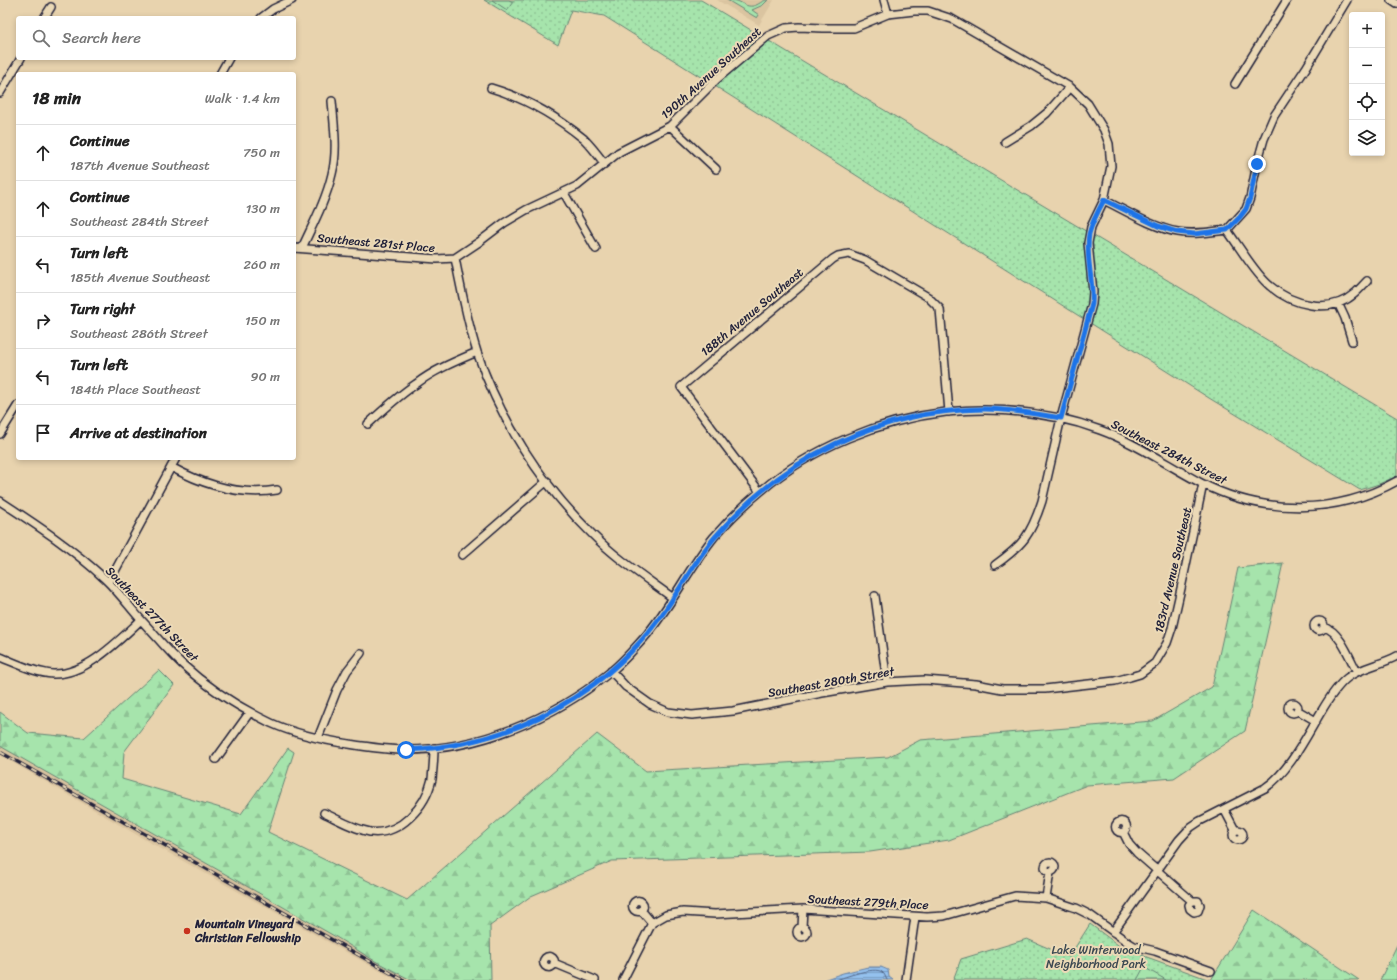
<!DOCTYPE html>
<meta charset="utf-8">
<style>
body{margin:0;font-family:Sriracha,sans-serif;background:#f6f6f6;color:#222}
.controls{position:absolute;right:12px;top:12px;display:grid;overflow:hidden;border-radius:4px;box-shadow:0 2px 6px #0003}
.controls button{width:36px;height:36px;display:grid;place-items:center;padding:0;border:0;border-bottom:1px solid #e0e0e0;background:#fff;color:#222;font:20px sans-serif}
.stop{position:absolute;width:12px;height:12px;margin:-9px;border:3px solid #1a73e8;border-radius:50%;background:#fff}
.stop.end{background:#1a73e8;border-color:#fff;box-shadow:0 1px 4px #0008}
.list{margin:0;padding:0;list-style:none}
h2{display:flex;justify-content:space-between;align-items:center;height:52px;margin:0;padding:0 16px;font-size:17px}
h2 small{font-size:13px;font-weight:400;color:#767676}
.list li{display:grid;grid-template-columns:26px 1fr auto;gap:12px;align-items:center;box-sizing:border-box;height:56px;padding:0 16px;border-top:1px solid #e0e0e0}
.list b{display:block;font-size:15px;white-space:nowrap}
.list p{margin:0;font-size:13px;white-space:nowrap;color:#767676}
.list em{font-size:13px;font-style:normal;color:#767676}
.icon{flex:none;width:22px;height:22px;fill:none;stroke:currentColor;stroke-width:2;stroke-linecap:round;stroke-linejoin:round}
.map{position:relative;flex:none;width:1397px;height:980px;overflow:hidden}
.search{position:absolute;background:#fff;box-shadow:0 2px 6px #0003;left:16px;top:16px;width:280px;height:44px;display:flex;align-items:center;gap:10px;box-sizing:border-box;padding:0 14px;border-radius:4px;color:#767676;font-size:15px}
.panel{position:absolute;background:#fff;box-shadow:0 2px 6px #0003;left:16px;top:72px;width:280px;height:388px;border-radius:4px}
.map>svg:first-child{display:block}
.built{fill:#dac4a0}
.grass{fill:url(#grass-dots);stroke:#648374}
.forest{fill:url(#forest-firs);stroke:#648374}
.garden{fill:#a6e4ac;stroke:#648374}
.water{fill:url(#water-rules);stroke:#6681a6}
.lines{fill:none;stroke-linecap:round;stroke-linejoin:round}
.shore{stroke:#506283;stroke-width:1}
.minor-casing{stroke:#22223b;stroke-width:10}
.minor{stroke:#ebd9b6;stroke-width:7}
.rail-casing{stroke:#22223b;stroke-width:3.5}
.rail{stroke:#ebd9b6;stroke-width:2;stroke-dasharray:6;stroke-linecap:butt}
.route{stroke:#1a73e8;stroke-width:5}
.poi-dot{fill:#c8321e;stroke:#ebd9b6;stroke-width:1.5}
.labels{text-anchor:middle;stroke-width:4;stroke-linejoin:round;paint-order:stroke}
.street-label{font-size:12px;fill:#22223b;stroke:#ebd9b6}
.poi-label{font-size:12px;font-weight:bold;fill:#22223b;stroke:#ebd9b6;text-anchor:start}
.park-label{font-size:12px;fill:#3c4952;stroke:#ebd9b6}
</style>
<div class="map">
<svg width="1397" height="980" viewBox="0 0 1397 980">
<defs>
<pattern id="grass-dots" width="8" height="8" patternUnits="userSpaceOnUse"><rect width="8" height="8" fill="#a6e4ac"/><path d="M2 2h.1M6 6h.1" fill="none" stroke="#8fc395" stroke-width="1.8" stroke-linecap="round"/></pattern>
<pattern id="forest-firs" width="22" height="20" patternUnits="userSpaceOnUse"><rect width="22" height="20" fill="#a6e4ac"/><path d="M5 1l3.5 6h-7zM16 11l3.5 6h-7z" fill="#8fc395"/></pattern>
<pattern id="water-rules" width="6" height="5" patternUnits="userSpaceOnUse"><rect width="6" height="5" fill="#94c1ee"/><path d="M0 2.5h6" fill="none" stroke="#789cc2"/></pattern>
</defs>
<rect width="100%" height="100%" fill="#e8d3ae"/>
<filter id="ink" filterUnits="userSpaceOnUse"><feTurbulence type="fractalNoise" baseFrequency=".025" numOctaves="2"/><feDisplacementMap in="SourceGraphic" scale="8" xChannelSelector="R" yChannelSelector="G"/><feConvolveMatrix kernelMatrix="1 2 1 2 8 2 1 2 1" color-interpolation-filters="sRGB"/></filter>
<g filter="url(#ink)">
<!-- built -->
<path class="built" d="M717 0H774L759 25Z
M0 746 336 937 375 961 411 980H396L149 842 0 755Z"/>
<!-- grass -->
<path class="grass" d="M484 0H701L1397 418V476L1379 484 1360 490 1209 398 604 16 571 10 558 45Z
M1090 924 1122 948 1210 980H953L961 959 1027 939 1069 957Z"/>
<!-- forest -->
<path class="forest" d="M1283 563 1245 731 1174 778 1087 785 949 840 870 852 612 861 531 896 490 926 491 980H411L375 961 336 937 0 746V712L28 733 84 738 159 670 174 685 124 752 122 779 241 814 288 748 294 752 268 832 407 900 597 734 646 771 888 757 920 740 1153 721 1212 687 1238 568Z
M1254 910 1359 980H1211Z
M1397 945V980H1380Z"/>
<!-- garden -->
<path class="garden" d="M492 0H509L513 2 507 10Z
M727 0C730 0 734 0 737 1 743 3 746 7 753 6 759 5 762 0 768 0L763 5 752 10 759 15 757 18Z
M1144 967 1147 969 1166 980H1137Z"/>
<!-- water -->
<path class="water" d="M868 967H881L888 970 889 977 893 980H823L843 973Z"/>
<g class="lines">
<!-- shore -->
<path class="shore" d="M836 980C845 977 874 966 882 972 885 974 885 977 887 980"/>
<defs>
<path id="minor" d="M884 0 888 14
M1391 0 1397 4
M44 18 51 7
M261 18 273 9 292 0
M220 74 229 58
M1235 84 1287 0
M491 88C525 98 557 117 584 139 591 146 598 155 604 163
M0 93 21 58
M670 126 716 169
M1005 142 1031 126 1047 113 1070 87
M564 193 596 249
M1104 200C1124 210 1156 229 1178 232 1194 235 1211 232 1227 230 1239 246 1255 274 1270 286 1292 305 1330 315 1354 294 1359 290 1363 285 1367 281
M1227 230 1246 209 1250 198 1257 164 1264 139 1274 116 1306 68 1347 0
M294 248 437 259 455 258 479 242 504 223 526 210 577 186 619 152 670 126 717 79 768 36 786 28 799 27 823 28H854L888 14 914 11H928L952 19 1070 87 1088 104 1104 130 1109 144 1111 166 1104 200 1091 227 1088 243 1093 292 1092 304 1061 418 1042 501C1031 535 1023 545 995 565
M302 248C313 224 326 200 332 174 338 151 334 125 332 101
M455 258C461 289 467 321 477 352 500 420 541 484 593 535 617 559 646 578 673 598
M1338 303 1345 318 1352 341
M368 424C383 410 398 396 416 384 434 370 456 361 477 352
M0 434 18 405
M171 467C204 485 240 496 277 490
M760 492 681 387 833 259 838 256 849 254 865 260 928 297 940 309 949 412
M0 501C37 525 73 549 105 579 119 592 130 608 143 622 156 636 168 651 182 664 207 687 240 708 271 723 295 734 323 740 349 744 368 747 387 750 406 750 479 750 554 718 609 673 622 663 633 650 644 638 671 607 688 569 714 537 728 521 744 505 761 491 812 447 880 420 946 412 998 407 1051 412 1100 430 1136 443 1167 465 1201 483 1263 515 1336 515 1397 481
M462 555 547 481
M109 582 176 458
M875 596 887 682
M1314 626a5 5 0 1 1 10 0a5 5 0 1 1-10 0Z
M1324 627C1340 631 1350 659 1357 672
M0 657C16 663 35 673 53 674 86 675 118 641 141 620
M611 671 626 687 650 704 668 712 692 715 733 711 822 693 887 682 925 680 976 684 1002 689H1045L1115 681 1130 677 1140 674 1155 663 1167 643 1172 628 1182 584 1203 484
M1288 708a5 5 0 1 1 10 0a5 5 0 1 1-10 0Z
M1297 710 1316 721
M318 738 337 690 347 671 361 653
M216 759 250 712
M1224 809 1235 830
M324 813C339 820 354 829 370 832 400 836 426 806 432 779 433 769 434 758 434 748
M1115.5 827a5.5 5.5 0 1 1 11 0a5.5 5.5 0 1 1-11 0Z
M1233 835a5 5 0 1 1 10 0a5 5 0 1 1-10 0Z
M1123 832 1129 844 1137 853 1192 901H1198L1200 905 1198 911 1194 912 1190 909 1189 905 1192 901
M1045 867a5 5 0 1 1 10 0a5 5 0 1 1-10 0Z
M1046 898 1050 872
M632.5 906a5.5 5.5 0 1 1 11 0a5.5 5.5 0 1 1-11 0Z
M641 910 652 923
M652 923 666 915 683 912 715 914 803 909 927 917 944 916 1015 896 1046 898 1076 908 1090 915 1126 941 1134 946 1155 951 1211 971
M802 927 803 909
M797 932a5 5 0 1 1 10 0a5 5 0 1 1-10 0Z
M1113 932 1179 840 1191 827 1200 821 1265 788C1289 772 1306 737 1321 712 1328 700 1336 687 1347 678 1361 667 1381 665 1397 656
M543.5 962a5.5 5.5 0 1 1 11 0a5.5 5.5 0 1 1-11 0Z
M554 963 595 980
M623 980 652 923
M906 980 915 917"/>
</defs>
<!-- minor casing -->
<use href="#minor" class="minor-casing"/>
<!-- minor -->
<use href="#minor" class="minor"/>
<defs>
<path id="rail" d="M0 752 403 980"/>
</defs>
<!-- rail casing -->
<use href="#rail" class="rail-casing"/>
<!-- rail -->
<use href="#rail" class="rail"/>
</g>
</g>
<g class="lines" filter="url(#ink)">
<!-- route -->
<path class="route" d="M406 750C426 749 447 747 468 742 542 726 613 681 658 620 679 593 693 562 716 536 783 458 879 410 984 409 1010 409 1036 414 1061 418L1092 304C1094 281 1085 257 1089 234 1092 222 1098 211 1104 200L1158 226 1177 232 1194 234 1227 230 1240 217 1246 209 1250 198 1257 164"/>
</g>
<!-- markers -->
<circle class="poi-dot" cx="187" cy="931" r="4"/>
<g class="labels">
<!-- street labels -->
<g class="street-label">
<text transform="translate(711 73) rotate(-42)" y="4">190th Avenue Southeast</text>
<text transform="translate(376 243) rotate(5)" y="4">Southeast 281st Place</text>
<text transform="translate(752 312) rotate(-40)" y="4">188th Avenue Southeast</text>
<text transform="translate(1169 452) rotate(27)" y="4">Southeast 284th Street</text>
<text transform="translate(1173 570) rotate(-77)" y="4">183rd Avenue Southeast</text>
<text transform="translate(152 614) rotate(46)" y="4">Southeast 277th Street</text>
<text transform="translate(831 682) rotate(-10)" y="4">Southeast 280th Street</text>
<text transform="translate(868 902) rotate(3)" y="4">Southeast 279th Place</text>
</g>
<!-- poi labels -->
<g class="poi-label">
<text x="195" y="928">Mountain Vineyard<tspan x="195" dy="14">Christian Fellowship</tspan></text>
</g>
<!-- park labels -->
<g class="park-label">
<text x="1096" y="954">Lake Winterwood<tspan x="1096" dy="14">Neighborhood Park</tspan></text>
</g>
</g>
</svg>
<div class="controls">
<button>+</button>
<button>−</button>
<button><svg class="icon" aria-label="locate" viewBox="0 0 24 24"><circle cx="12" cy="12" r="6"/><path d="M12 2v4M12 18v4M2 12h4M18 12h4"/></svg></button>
<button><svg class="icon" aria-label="layers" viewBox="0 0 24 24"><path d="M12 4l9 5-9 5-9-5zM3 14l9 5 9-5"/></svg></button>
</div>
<div class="stop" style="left:406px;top:750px"></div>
<div class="stop end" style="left:1257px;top:164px"></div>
<div class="search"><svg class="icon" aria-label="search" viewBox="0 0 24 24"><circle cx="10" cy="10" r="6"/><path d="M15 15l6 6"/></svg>Search here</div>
<section class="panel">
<h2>18 min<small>Walk · 1.4 km</small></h2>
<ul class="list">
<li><svg class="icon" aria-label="ahead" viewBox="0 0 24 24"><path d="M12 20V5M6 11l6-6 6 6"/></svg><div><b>Continue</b><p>187th Avenue Southeast</p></div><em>750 m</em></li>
<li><svg class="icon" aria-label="ahead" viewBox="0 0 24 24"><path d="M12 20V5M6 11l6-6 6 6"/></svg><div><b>Continue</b><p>Southeast 284th Street</p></div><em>130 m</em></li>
<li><svg class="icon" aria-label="left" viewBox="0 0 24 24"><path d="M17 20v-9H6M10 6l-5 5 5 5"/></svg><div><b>Turn left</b><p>185th Avenue Southeast</p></div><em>260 m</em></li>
<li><svg class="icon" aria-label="right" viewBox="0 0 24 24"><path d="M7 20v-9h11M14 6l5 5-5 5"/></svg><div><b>Turn right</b><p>Southeast 286th Street</p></div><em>150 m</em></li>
<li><svg class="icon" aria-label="left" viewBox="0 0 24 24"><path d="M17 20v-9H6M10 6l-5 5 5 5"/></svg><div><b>Turn left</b><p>184th Place Southeast</p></div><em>90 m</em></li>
<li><svg class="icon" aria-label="arrive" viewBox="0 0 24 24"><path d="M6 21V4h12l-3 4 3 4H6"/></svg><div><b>Arrive at destination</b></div></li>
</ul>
</section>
</div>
